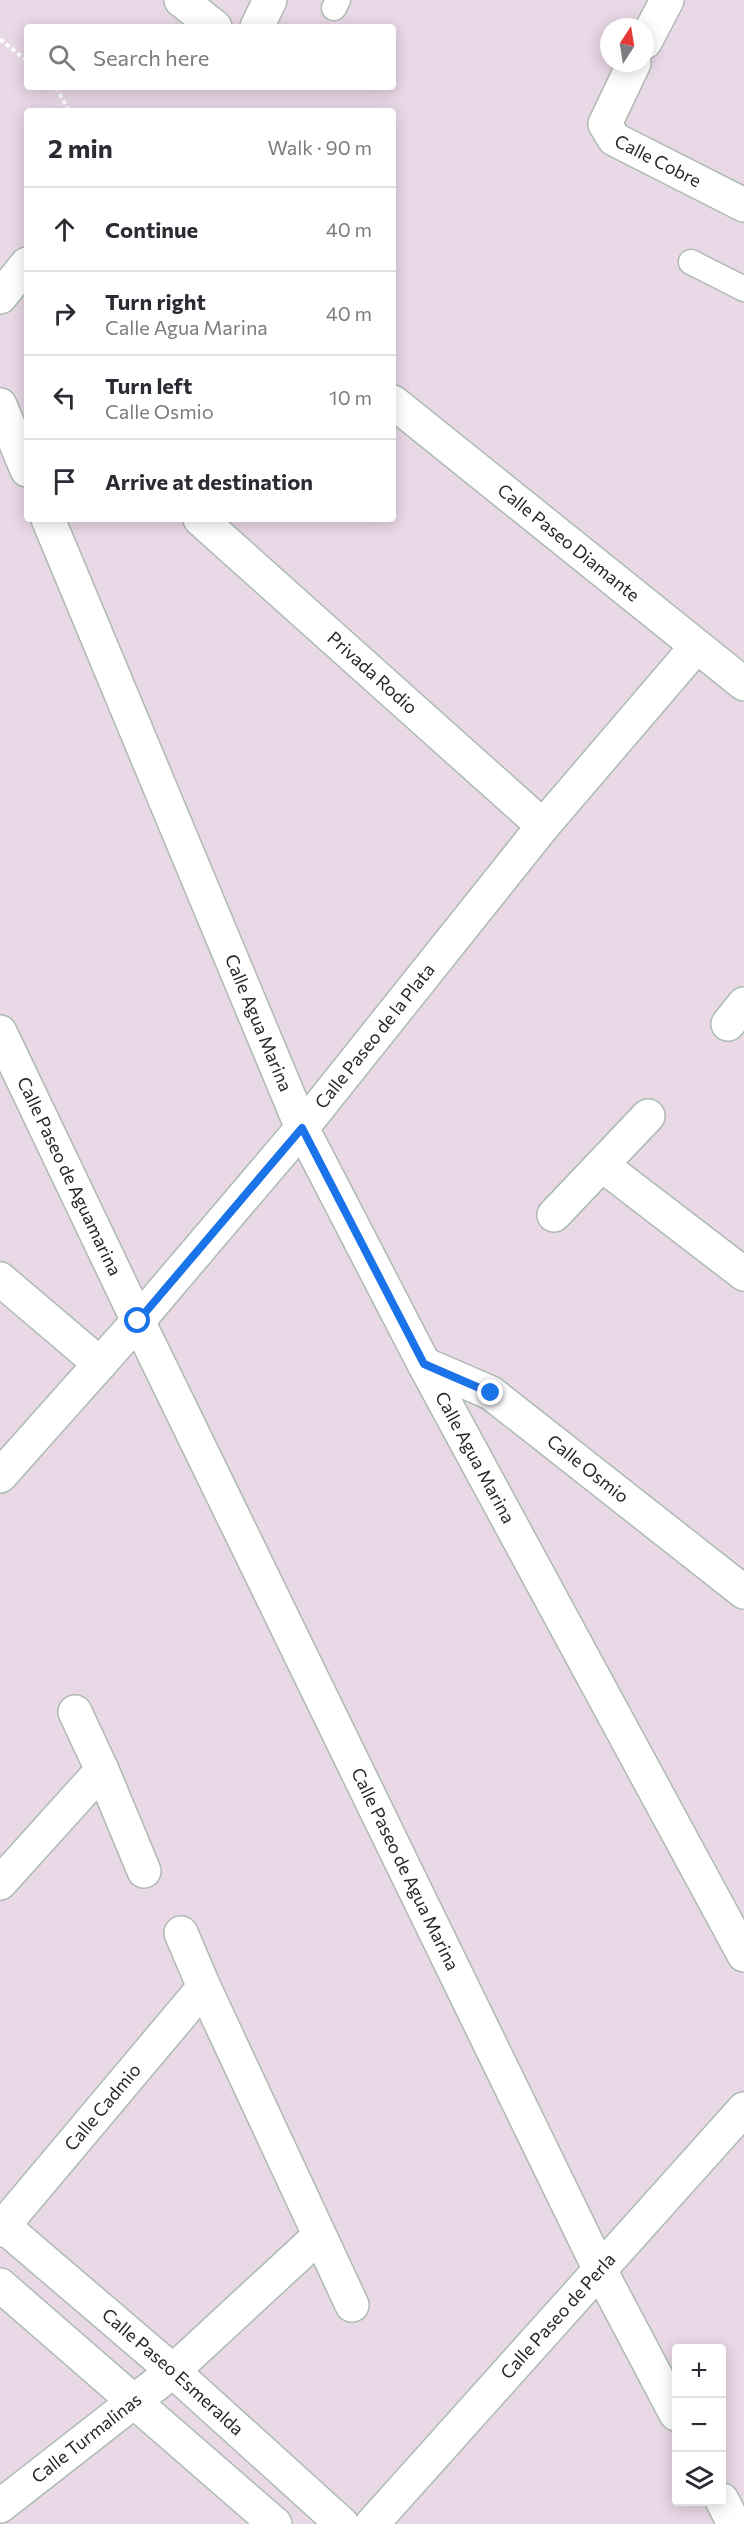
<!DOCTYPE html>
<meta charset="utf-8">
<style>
body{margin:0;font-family:Commissioner,sans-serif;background:#f2f2f3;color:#2b2b33}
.controls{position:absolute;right:18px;bottom:18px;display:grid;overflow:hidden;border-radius:6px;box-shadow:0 3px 15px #0003}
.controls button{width:54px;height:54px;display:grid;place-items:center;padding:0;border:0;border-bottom:2px solid #e1e1e2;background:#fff;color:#2b2b33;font:30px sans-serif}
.compass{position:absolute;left:600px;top:18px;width:54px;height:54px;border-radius:50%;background:#fff;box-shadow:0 3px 15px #0003;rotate:12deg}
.stop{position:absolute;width:18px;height:18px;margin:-14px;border:4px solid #1a73e8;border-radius:50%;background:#fff}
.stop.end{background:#1a73e8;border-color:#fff;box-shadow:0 2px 6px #0008}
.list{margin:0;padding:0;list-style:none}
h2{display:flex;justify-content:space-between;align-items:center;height:78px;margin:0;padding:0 24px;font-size:26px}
h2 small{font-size:20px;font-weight:400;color:#7c7c81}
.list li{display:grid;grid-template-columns:39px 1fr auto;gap:18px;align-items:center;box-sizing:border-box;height:84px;padding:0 24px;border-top:2px solid #e1e1e2}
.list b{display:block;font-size:22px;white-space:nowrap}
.list p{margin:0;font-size:20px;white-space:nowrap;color:#7c7c81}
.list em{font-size:20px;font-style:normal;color:#7c7c81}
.icon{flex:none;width:33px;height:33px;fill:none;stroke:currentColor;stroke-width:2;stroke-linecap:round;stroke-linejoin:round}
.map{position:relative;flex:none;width:744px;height:2524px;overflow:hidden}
.search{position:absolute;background:#fff;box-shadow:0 3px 15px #0003;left:24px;top:24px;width:372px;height:66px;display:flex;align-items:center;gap:15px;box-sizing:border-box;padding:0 21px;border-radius:6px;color:#7c7c81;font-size:22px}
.panel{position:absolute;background:#fff;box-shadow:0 3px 15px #0003;left:24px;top:108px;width:372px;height:414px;border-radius:6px}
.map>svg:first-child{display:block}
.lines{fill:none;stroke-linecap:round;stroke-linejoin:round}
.service-casing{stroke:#adbbb3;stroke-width:27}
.minor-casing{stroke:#adbbb3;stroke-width:36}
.tertiary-casing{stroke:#adbbb3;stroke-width:36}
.path{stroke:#fff;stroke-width:4;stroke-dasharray:4.5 3;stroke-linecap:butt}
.service{stroke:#fff;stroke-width:24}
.minor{stroke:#fff;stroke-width:33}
.tertiary{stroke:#fff;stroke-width:33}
.route{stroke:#1a73e8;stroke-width:8}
.labels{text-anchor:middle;stroke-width:5;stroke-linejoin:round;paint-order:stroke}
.street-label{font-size:18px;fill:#272727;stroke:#fff}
</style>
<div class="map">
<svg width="744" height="2524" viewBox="0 0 744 2524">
<rect width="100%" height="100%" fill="#e9d8e6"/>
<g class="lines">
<defs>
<path id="service" d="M334 8 338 0
M691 262 744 289"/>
<g id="minor">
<path d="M181 0 215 27"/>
<path d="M257 27 270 0"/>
<path d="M645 42 667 0"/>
<path id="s1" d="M634 63 605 124 614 139 744 205"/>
<path d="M0 297 27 264"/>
<path id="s2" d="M393 402 744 684"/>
<path d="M0 405 27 470"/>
<path id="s3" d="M48 519 302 1128 424 1364 744 1955"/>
<path id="s4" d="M200 519 543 826"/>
<path d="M728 1024 744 1004"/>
<path id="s5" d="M0 1032 138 1321 600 2270 676 2414"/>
<path d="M602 1165 744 1274"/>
<path d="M554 1215 648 1116"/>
<path d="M0 1279 100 1364"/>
<path id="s6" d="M424 1364 491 1393 744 1592"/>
<path id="s7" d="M0 1476 138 1321 302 1128 543 826 696 647"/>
<path d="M75 1712 102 1770 144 1871"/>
<path d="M0 1883 102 1770"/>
<path d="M181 1933 204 1987 352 2305"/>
<path id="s8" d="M0 2230 204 1987"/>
<path d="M722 2500 734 2524"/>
<path id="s9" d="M0 2506 173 2371 319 2236"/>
<path id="s10" d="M372 2524 744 2109"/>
</g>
<g id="tertiary">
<path id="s11" d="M0 2223 173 2371 342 2524"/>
<path d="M0 2285 275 2524"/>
</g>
</defs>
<!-- service casing -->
<use href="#service" class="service-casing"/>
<!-- minor casing -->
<use href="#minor" class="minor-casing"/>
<!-- tertiary casing -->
<use href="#tertiary" class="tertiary-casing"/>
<!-- path -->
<path class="path" d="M0 39 27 61
M56 87 69 111"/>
<!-- service -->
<use href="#service" class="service"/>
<!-- minor -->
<use href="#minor" class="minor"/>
<!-- tertiary -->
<use href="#tertiary" class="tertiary"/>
</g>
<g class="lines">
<!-- route -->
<path class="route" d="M138 1321 302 1128 424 1364 491 1393"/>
</g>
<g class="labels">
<!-- street labels -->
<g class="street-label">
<text dy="6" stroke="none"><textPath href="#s1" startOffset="134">Calle Cobre</textPath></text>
<text dy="6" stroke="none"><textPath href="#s2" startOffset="225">Calle Paseo Diamante</textPath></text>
<text dy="6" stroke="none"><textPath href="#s4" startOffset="231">Privada Rodio</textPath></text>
<text dy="6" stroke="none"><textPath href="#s3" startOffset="546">Calle Agua Marina</textPath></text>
<text dy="6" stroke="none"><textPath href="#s7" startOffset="578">Calle Paseo de la Plata</textPath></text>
<text dy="6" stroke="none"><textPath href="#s5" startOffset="160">Calle Paseo de Aguamarina</textPath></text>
<text dy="6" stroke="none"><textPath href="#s3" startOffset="1032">Calle Agua Marina</textPath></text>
<text dy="6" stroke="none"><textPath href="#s6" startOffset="196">Calle Osmio</textPath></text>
<text dy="6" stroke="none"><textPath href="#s5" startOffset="930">Calle Paseo de Agua Marina</textPath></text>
<text dy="6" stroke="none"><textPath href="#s8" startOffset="160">Calle Cadmio</textPath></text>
<text dy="6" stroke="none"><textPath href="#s10" startOffset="279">Calle Paseo de Perla</textPath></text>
<text dy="6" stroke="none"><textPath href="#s11" startOffset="228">Calle Paseo Esmeralda</textPath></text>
<text dy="6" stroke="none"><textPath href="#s9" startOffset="110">Calle Turmalinas</textPath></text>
</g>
</g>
</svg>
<div class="controls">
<button>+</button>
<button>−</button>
<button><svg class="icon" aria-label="layers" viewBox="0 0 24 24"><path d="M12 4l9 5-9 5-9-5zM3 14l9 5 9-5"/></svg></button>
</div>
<svg class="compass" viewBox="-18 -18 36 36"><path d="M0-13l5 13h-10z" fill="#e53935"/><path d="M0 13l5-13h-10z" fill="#7c7c81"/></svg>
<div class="stop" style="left:138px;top:1321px"></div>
<div class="stop end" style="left:491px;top:1393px"></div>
<div class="search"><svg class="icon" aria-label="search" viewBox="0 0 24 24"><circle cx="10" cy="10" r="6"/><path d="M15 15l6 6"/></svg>Search here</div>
<section class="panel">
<h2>2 min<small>Walk · 90 m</small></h2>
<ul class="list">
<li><svg class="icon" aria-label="ahead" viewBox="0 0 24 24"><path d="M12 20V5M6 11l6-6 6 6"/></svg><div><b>Continue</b></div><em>40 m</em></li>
<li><svg class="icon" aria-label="right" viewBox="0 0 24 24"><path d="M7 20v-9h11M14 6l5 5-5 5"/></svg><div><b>Turn right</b><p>Calle Agua Marina</p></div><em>40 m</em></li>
<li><svg class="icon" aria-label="left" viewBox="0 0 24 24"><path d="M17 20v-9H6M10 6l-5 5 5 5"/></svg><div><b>Turn left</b><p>Calle Osmio</p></div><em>10 m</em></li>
<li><svg class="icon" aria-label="arrive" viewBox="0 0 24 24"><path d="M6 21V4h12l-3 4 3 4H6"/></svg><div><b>Arrive at destination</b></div></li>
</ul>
</section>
</div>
